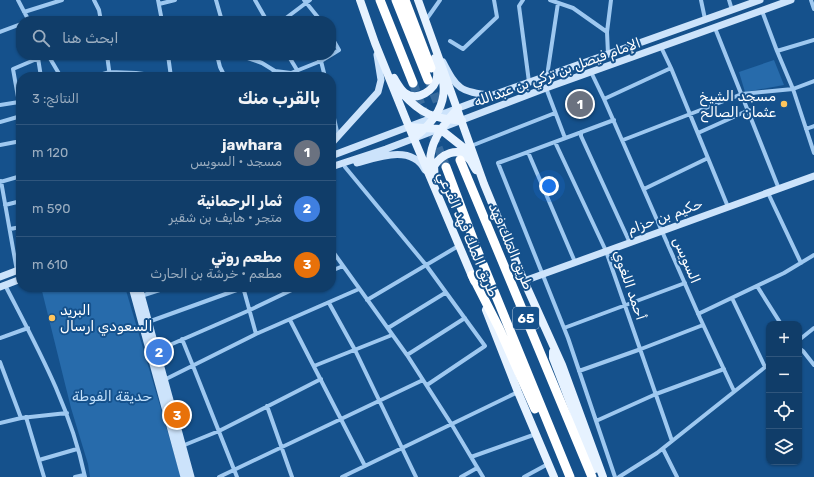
<!DOCTYPE html>
<html lang="ar">
<meta charset="utf-8">
<style>
body{margin:0;font-family:Rubik,Vazirmatn,sans-serif;background:#19446f;color:#f1f3f6;direction:rtl}
.controls{position:absolute;right:12px;bottom:12px;display:grid;overflow:hidden;border-radius:8px;box-shadow:0 1px 3px #0004}
.controls button{width:36px;height:36px;display:grid;place-items:center;padding:0;border:0;border-bottom:1px solid #30567d;background:#103d69;color:#f1f3f6;font:20px sans-serif}
.you{position:absolute;left:549px;top:186px;width:14px;height:14px;margin:-10px;border:3px solid #fff;border-radius:50%;background:#1a73e8;box-shadow:0 0 0 6px #1a73e833}
.badge{display:grid;place-items:center;width:26px;height:26px;border-radius:50%;background:#e69b98;color:#fff;font-size:13px;font-weight:700}
.pin{position:absolute;translate:-50% -50%;border:2px solid #fff;box-shadow:0 1px 4px #0006}
.list{margin:0;padding:0;list-style:none}
h2{display:flex;justify-content:space-between;align-items:center;height:52px;margin:0;padding:0 16px;font-size:17px}
h2 small{font-size:13px;font-weight:400;color:#9caec0}
.list li{display:grid;grid-template-columns:26px 1fr auto;gap:12px;align-items:center;box-sizing:border-box;height:56px;padding:0 16px;border-top:1px solid #30567d}
.list b{display:block;font-size:15px;white-space:nowrap}
.list p{margin:0;font-size:13px;white-space:nowrap;color:#9caec0}
.list em{font-size:13px;font-style:normal;color:#9caec0}
.icon{flex:none;width:22px;height:22px;fill:none;stroke:currentColor;stroke-width:2;stroke-linecap:round;stroke-linejoin:round}
.map{position:relative;flex:none;width:814px;height:477px;overflow:hidden;direction:ltr}
.search{position:absolute;background:#103d69;box-shadow:0 1px 3px #0004;left:16px;top:16px;width:320px;height:44px;display:flex;align-items:center;gap:10px;box-sizing:border-box;padding:0 14px;border-radius:16px;color:#9caec0;font-size:15px}
.panel{position:absolute;background:#103d69;box-shadow:0 1px 3px #0004;left:16px;top:72px;width:320px;height:220px;border-radius:16px;direction:rtl}
.map>svg:first-child{display:block}
.green{fill:#276bab}
.lines{fill:none;stroke-linecap:round;stroke-linejoin:round}
.highway-tunnel{stroke:#386b9d;stroke-width:9;stroke-dasharray:9 4.5;stroke-linecap:butt}
.street{stroke:#9ec8f0;stroke-width:4}
.secondary{stroke:#cce3fb;stroke-width:7}
.primary{stroke:#e6f2ff;stroke-width:8}
.highway{stroke:#fff;stroke-width:9}
.poi-dot{fill:#ffc55c;stroke:#15518c;stroke-width:1.5}
.labels{text-anchor:middle;stroke-width:4;stroke-linejoin:round;paint-order:stroke}
.shield{fill:#15518c;stroke:#b9cbdc;stroke-width:1}
.shield-label{font-size:13px;font-weight:bold;fill:#fff}
.street-label{font-size:14px;fill:#fff;stroke:#15518c}
.poi-label{font-size:14px;fill:#fff;stroke:#15518c;text-anchor:end}
.park-label{font-size:14px;fill:#c4e1fb;stroke:#15518c}
</style>
<div class="map">
<svg width="814" height="477" viewBox="0 0 814 477">
<rect width="100%" height="100%" fill="#15518c"/>
<!-- green -->
<path class="green" d="M774 60 784 85 745 92 739 72Z
M41 287H125L181 477H90L88 464 71 408Z"/>
<g class="lines">
<!-- highway-tunnel -->
<path class="highway-tunnel" d="M429 81 442 114
M413 83 425 116
M433 135 446 167"/>
<!-- street -->
<path class="street" d="M18 0 29 21
M94 0 99 10 101 21
M158 0 162 21
M216 0 222 21
M255 0 267 21
M304 0 321 21
M523 0 519 6 529 82
M550 0 573 8 607 32
M701 0 705 19
M729 0 732 10
M811 0 814 9
M159 4 175 0
M762 11 777 51 793 89 814 153
M24 12 62 0
M426 20 440 0
M282 21 310 0
M715 28 779 189
M0 32 21 24
M450 41 463 49 497 17 494 0
M661 47 671 68 728 207
M777 51 814 40
M608 54 607 32 611 0
M48 55 61 77
M107 55 110 77
M168 55 171 77
M217 55 220 67 225 77
M239 55 262 63 275 71 291 73 321 61 339 50 331 36
M288 55 297 70
M314 55 321 61 325 77
M38 58 41 77
M591 72 604 99 700 318 734 391
M547 76 558 3
M92 77 110 72 136 73 167 77
M215 77 223 74
M268 77 275 71 277 77
M546 88 565 138
M604 99 671 68
M0 105 19 102
M331 105 338 136
M21 114 13 69 46 55
M614 120 498 163 568 338 615 477
M0 122 21 116
M806 129 814 126
M581 132V136L630 243
M698 133 749 110
M623 140 742 94 793 89 814 81
M555 142 606 251 672 441
M0 145 21 141
M471 146 555 113
M528 152 575 262
M345 167 426 265 485 346 427 385
M1 181 17 271
M0 182 21 176
M644 189 708 158
M768 193 801 263
M5 205 21 201
M10 229 21 227
M331 249 407 355 452 425 483 477
M331 271 343 266
M5 285C38 349 70 406 85 477
M757 286 781 324
M243 287 256 334
M141 296 169 287
M732 298 765 367
M367 300 460 245
M329 303 355 350 416 477
M698 314 784 273 814 255
M290 320 365 466
M148 322 245 287
M388 328 445 293
M564 328 685 283
M0 338 28 328
M182 339 193 366 237 477
M799 340 814 328
M799 348 803 351 814 365
M156 351 250 310 298 287
M407 355 465 318
M0 362 21 418
M314 366 392 335
M579 371 641 349 703 325
M164 380 256 334 359 289
M267 406 292 477
M26 417 44 477
M596 421 656 394 724 369
M0 423 21 418 67 413
M182 446 219 431 321 379
M663 449 677 477
M471 457 536 434
M39 460 77 449
M75 477 84 475
M219 477 423 380
M342 477 518 392
M461 477 477 468
M524 477 548 464
M619 477 657 453 769 364"/>
<!-- secondary -->
<path class="secondary" d="M443 62C457 89 460 92 491 95
M331 144 378 92 381 80 377 55
M331 156 493 95 760 0
M357 163C378 157 412 144 425 170
M331 167 386 149 546 88 791 0
M0 277 21 269
M524 281 814 176
M0 287 21 279
M132 287 184 477
M139 287 191 477"/>
<!-- primary -->
<path class="primary" d="M360 0 375 43 409 127 474 281
M418 0 484 184 524 281 562 365 603 477
M394 78C397 83 400 89 405 93 418 102 435 90 437 77 438 71 436 64 435 58
M402 93C422 115 433 118 462 121
M409 127 440 129 464 148 471 156
M414 138C434 122 449 103 442 76
M431 171C426 146 442 126 458 108
M435 181 434 166C441 155 458 145 469 159 472 162 473 166 476 170
M486 310 518 392 554 477
M553 352V358L563 384 595 469"/>
<!-- highway -->
<path class="highway" d="M380 0 413 83
M396 0 428 80
M405 0 431 68
M460 160 592 477
M446 167 478 252 570 477
M472 275 499 328 535 409"/>
</g>
<!-- markers -->
<g class="poi-dot">
<circle cx="784" cy="104" r="4"/>
<circle cx="52" cy="318" r="4"/>
</g>
<g class="labels">
<!-- shield labels -->
<rect class="shield" x="513" y="307" width="26" height="22" rx="3"/>
<g class="shield-label">
<text x="526" y="323">65</text>
</g>
<!-- street labels -->
<g class="street-label">
<text transform="translate(557 72) rotate(-20)" y="5">الإمام فيصل بن تركي بن عبدالله</text>
<text transform="translate(665 216) rotate(-20)" y="5">حكيم بن حزام</text>
<text transform="translate(468 234) rotate(67)" y="5">طريق الملك فهد الفرعي</text>
<text transform="translate(511 246) rotate(67)" y="5">طريق الملك فهد</text>
<text transform="translate(687 260) rotate(67)" y="5">السويس</text>
<text transform="translate(630 285) rotate(71)" y="5">أحمد اللغوي</text>
</g>
<!-- poi labels -->
<g class="poi-label">
<text x="776" y="101">مسجد الشيخ<tspan x="776" dy="16">عثمان الصالح</tspan></text>
<text x="60" y="315" text-anchor="start">البريد<tspan x="60" dy="16">السعودي ارسال</tspan></text>
</g>
<!-- park labels -->
<g class="park-label">
<text x="112" y="401">حديقة الفوطة</text>
</g>
</g>
</svg>
<div class="controls">
<button>+</button>
<button>−</button>
<button><svg class="icon" aria-label="locate" viewBox="0 0 24 24"><circle cx="12" cy="12" r="6"/><path d="M12 2v4M12 18v4M2 12h4M18 12h4"/></svg></button>
<button><svg class="icon" aria-label="layers" viewBox="0 0 24 24"><path d="M12 4l9 5-9 5-9-5zM3 14l9 5 9-5"/></svg></button>
</div>
<div class="you"></div>
<div class="pin badge" style="left:580px;top:104px;background:#6b7280">1</div>
<div class="pin badge" style="left:159px;top:352px;background:#3f7fe0">2</div>
<div class="pin badge" style="left:177px;top:415px;background:#e8710a">3</div>
<div class="search"><svg class="icon" aria-label="search" viewBox="0 0 24 24"><circle cx="10" cy="10" r="6"/><path d="M15 15l6 6"/></svg>ابحث هنا</div>
<section class="panel">
<h2>بالقرب منك<small>النتائج: 3</small></h2>
<ul class="list">
<li><span class="badge" style="background:#6b7280">1</span><div><b>jawhara</b><p>مسجد · السويس</p></div><em>120 m</em></li>
<li><span class="badge" style="background:#3f7fe0">2</span><div><b>ثمار الرحمانية</b><p>متجر · هايف بن شقير</p></div><em>590 m</em></li>
<li><span class="badge" style="background:#e8710a">3</span><div><b>مطعم روتي</b><p>مطعم · خرشة بن الحارث</p></div><em>610 m</em></li>
</ul>
</section>
</div>
